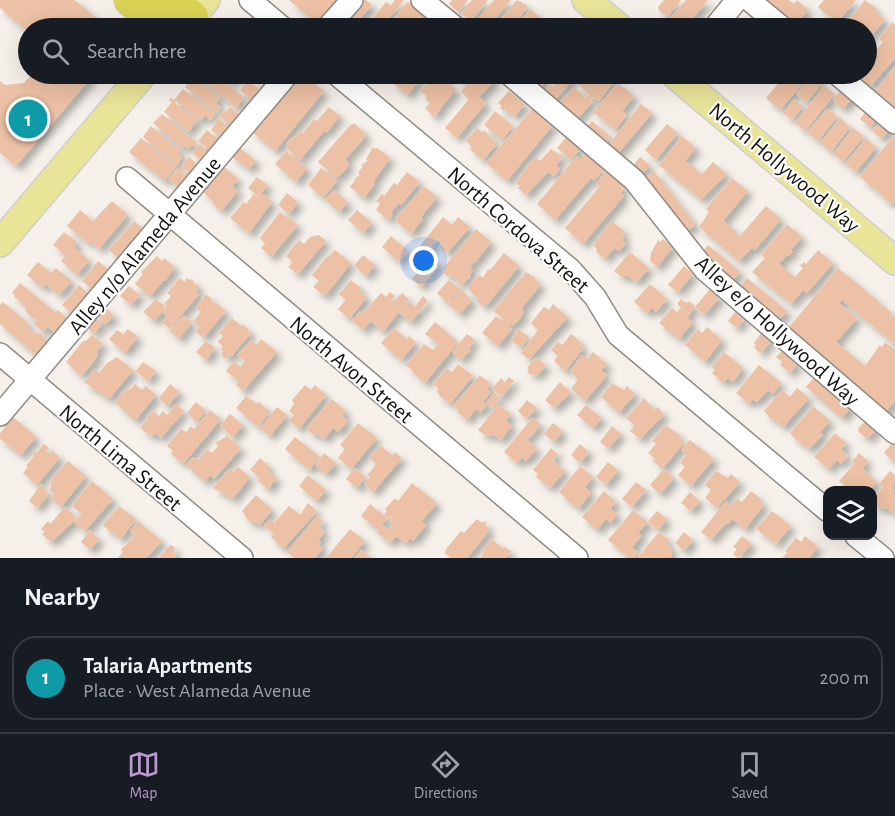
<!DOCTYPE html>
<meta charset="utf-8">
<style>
body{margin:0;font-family:"Alegreya Sans",sans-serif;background:#20242c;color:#f1f3f6}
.controls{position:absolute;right:18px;bottom:18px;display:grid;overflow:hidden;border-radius:12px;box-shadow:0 6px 24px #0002}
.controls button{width:54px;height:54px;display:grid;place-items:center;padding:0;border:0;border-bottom:2px solid #363941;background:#171b24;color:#f1f3f6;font:30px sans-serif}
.you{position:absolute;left:424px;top:261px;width:21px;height:21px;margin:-15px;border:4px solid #fff;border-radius:50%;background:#1a73e8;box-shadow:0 0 0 9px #1a73e833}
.badge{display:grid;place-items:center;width:39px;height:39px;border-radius:50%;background:#bb99ce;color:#fff;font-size:20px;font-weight:700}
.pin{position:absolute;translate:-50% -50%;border:3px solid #fff;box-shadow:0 2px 6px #0006}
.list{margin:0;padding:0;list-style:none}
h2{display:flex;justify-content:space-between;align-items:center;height:78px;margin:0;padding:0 24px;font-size:26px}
h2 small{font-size:20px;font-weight:400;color:#9ea1a6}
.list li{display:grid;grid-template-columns:39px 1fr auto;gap:18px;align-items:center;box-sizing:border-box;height:84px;margin:0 12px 12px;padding:0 12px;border:2px solid #363941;border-radius:24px}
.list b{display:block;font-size:22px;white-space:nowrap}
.list p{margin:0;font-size:20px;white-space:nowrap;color:#9ea1a6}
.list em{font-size:20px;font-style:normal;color:#9ea1a6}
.icon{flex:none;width:33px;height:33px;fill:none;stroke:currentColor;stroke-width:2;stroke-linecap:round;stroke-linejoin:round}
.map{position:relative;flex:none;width:895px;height:558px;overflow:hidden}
.search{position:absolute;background:#171b24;box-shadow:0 6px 24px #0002;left:18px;right:18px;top:18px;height:66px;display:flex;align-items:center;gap:15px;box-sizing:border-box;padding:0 21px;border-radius:33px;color:#9ea1a6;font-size:22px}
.sheet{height:174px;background:#171b24}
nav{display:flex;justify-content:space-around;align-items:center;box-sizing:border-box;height:84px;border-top:2px solid #363941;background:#171b24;font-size:16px;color:#9ea1a6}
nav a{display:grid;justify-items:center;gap:3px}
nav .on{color:#bb99ce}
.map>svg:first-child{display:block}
.building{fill:#ecc1a5;filter:url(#shadow)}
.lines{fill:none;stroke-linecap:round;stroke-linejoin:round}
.minor-casing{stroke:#8f8b85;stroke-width:24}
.major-casing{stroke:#cfcfcf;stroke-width:30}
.highway-casing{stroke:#cfcfcf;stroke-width:34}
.minor{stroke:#fff;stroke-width:21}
.major{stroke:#e8e498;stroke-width:27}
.highway{stroke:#d9d253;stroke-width:32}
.labels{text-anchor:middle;stroke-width:4.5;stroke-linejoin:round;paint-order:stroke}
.street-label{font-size:22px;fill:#11100d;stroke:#fff}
</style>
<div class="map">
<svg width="895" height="558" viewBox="0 0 895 558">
<defs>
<filter id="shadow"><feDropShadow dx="5.5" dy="5.5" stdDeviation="3" flood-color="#0004"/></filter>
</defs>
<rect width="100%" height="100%" fill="#f5f0e9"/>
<!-- building -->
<path class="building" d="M0 0H75L108 28H56L54 26 52 28H28V32L0 8Z
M289 0H340L319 26Z
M359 0H366L372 5 351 28H335Z
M395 0H404L383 26 380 28H365L386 2 391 5Z
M452 0H468L458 12 449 4Z
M472 0H488L471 21 461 13Z
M494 0H511L487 28H479L474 24Z
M517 0 528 6 521 16 509 28H493Z
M664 0H681L668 16 660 12 658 7Z
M686 0H708L685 28H682L670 19Z
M766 0H789L794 4 797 0 808 10 794 26 767 4 768 2Z
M824 0H856L837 23 818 7Z
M865 0 877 9 875 11 885 20 866 42V28H854L847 22Z
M408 2 428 18 421 28H385Z
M531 9 540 17 530 28H513Z
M761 15 774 28H756L752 25Z
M543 19 554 28H535Z
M812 20 822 28H806Z
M892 22 895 25V58L870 87 854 74H866V49L872 43 878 48 883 42 879 39 880 37Z
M895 66V107L876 91Z
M32 74H94L16 166 0 153V81L5 85 24 83Z
M195 74H216L244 98 236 108Z
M220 74H239L231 83Z
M257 74H276L265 87 254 77Z
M301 74 324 91 275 151 251 131Z
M397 74 398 75 422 74 418 77 421 79 407 95 392 82Z
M436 74H451L443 80 456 89 434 117 425 108 430 103 425 98 427 96 420 91Z
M457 74H469L463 82 455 76Z
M474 74H487L495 80 479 97 486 103 457 138 445 128 469 99 461 92Z
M517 74H539L547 80 538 91Z
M560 74H577L552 104 541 95 550 84 552 87 559 79 557 77Z
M587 74H607L615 80 599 101 593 98 590 100 592 102 575 122 556 106 574 87 586 98 589 94 578 84Z
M774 74H802L807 78 780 110 766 98 781 80Z
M812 74 823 82 806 103 796 94Z
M194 76 220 98 216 103 221 107 217 113 185 87Z
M248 80 259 89 250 99 240 90Z
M618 83 634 96 622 111 627 115 615 130 593 112Z
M824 86 835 94 805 131 795 123Z
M843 87 854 96 843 109 833 101Z
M183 89 215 114 210 120 205 115 200 121 176 101 175 103 197 121 188 132 164 112 172 102 169 100 171 98 174 100Z
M509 91 525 104 514 117 505 109 504 111 500 108 502 106 498 103Z
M794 99 803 106 792 120 783 113Z
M641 104 652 113 615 157 605 149Z
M230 107 242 117 233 127 219 116 222 111 225 113Z
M329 107 340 116 326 133 324 131 300 160 286 148 288 146 286 144 292 137 294 139 300 131 303 133 314 119 317 121Z
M533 108 553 125 507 181 486 163Z
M869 108 879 116 870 127 860 119Z
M827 109 831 112 832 110 837 117 818 141 807 132Z
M495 111 513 126 502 140 484 125Z
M162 114 197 143 194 147 192 145 189 149 185 146 182 148 153 123Z
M218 118 230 129 221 138 211 130 216 123 215 122Z
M840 118 850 127 831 152 820 143Z
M592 121 611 137 602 147 583 132Z
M880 122 892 126 882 139 872 131Z
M354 123 365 133 364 134 366 136 345 160 349 163 347 168 337 178 332 174 331 176 337 181 323 198 308 185 321 168 328 174 330 172 318 162 351 124 352 125Z
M667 124 678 133 656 160 645 150Z
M151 126 180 151 178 153 182 157 177 166 143 137Z
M853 128 864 136 843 162 833 154Z
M476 129H478L483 132 484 130 497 144 483 160 470 149 472 147 466 141Z
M207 130 220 141 211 151 198 141Z
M895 134V200L892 204 882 198 884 197 860 177Z
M567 136 581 148 571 160 557 148Z
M682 136 696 148 685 161 698 170 697 171 701 175 713 162 727 174 701 200 659 165Z
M141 138 176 167 164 181 129 152Z
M866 138 876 147 856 172 845 164Z
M200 144 210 153 202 162 192 152Z
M238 146 256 161 249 169 230 156Z
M373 147 375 149 376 147 390 158 373 182 375 184 364 198 350 187 355 180 354 179 360 175 358 173 363 166 361 165 368 161 366 159Z
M551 149 563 157 556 165 560 169 554 176 548 172 526 195 518 188 520 186 516 183 529 163 536 158 540 161Z
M286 151 307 168 296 182 275 164Z
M585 154 604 170 594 181 591 178 555 220 537 204 577 156 581 160Z
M189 157 199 166 191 175 181 166Z
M640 157 650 165 640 177 630 169Z
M223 166 238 179 232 186 238 191 221 211 212 203 213 201 202 191Z
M178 168 188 177 179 188 168 179Z
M654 171 695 224 690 230 688 229 683 233 642 180Z
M407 172 420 182 401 205 399 203 391 213 393 215 389 220 376 210 380 204 376 201 382 194 384 196 394 183 397 185Z
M606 172 625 188 620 193 624 196 583 244 565 228 600 186 596 183Z
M257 177 268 185 258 196 248 188Z
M732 178 748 191 723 221 736 231 735 232 740 236 766 206 781 219 755 250 752 248 739 261 699 227 709 212 706 209Z
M424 186 437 197 421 217 423 219 411 234 395 220Z
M334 190 348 202 339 212 325 200Z
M262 193 272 202 249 233 230 218 244 202 246 204 254 194 258 198Z
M287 193 298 202 289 214 278 205Z
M112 201 127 214 125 216 126 217 99 249 90 241 88 243 67 226 80 210 93 221Z
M357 210 372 223 363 233 348 220Z
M280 212 298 225 271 257 261 248 265 244 260 238Z
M443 217 452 225 458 217 470 227 447 253 439 247 442 243 437 239 431 246 433 248 426 252 420 246Z
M134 221 144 229 119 259 109 250Z
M612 221 624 231 622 234 625 237 622 240 626 243 619 251 614 248 605 259 596 251 597 249 593 245Z
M787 224 802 237 791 250 793 252 789 256 787 255 779 264 795 277 803 268 800 266 804 262 806 264 818 250 833 263 807 293 803 290 791 304 752 272 765 258 761 255Z
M476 229 491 242 475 263 474 262 470 267 473 270 469 275 471 276 462 284 456 281 457 280 450 274 448 277 443 273 445 270 443 268Z
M64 232 76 241 77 244 74 248 89 260 77 275 61 261 66 256 53 245Z
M319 235 326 241 298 274 288 267 293 262 286 256 299 240 304 244 310 237Z
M391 236 408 251 399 262 382 247Z
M663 239 673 247 657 267 650 261 651 253 658 240 660 242Z
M708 245 740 272 730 283 699 256Z
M335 250 351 263 325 296 313 287 319 281 312 275 325 259Z
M630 252 649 268 637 282 626 275 623 278 614 271Z
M504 253 519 266 487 305 485 303 482 306 477 301 479 298 470 292 471 291 468 289 475 278 476 279 479 275 483 278 488 269 490 270Z
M363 255 375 265 366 276 354 266Z
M157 256 162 261 164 258 175 267 165 281 164 280 150 296 135 284 143 274 141 272Z
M431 257 440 264 421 287 412 279Z
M98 261 109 270 93 290 82 281Z
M38 262 51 273 56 268 72 281 59 295 46 284 42 288 27 275Z
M684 266 693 274 678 292 668 285Z
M838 268 877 300 881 305 879 306 882 308 884 306 892 313 890 315 895 317V345L842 300 839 303 857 318 836 342 865 366 880 345 882 347 885 342 895 350V401L884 414 785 332Z
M526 272 536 278 535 280 541 284 521 309 524 312 519 320 512 326 508 323 507 325 512 329 498 346 482 333 496 316 502 321 504 319 493 311Z
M180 278 185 282 187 278 190 280 191 279 194 281 193 283 199 286 196 292 199 294 170 329 162 323 167 317 162 312 154 321 143 312 156 299 165 306 163 309 164 310 167 306 164 304 171 296 167 293Z
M747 278 787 311 777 322 738 289Z
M351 280 361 288 359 291 367 297 349 319 338 309 346 300 339 294Z
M449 280 460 289 448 304 437 293Z
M20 283 55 312 58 310 68 319 56 333 48 327 43 332 34 324 37 320 33 319 25 310 26 308 22 305 24 303 14 297 15 296 12 293Z
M650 284 667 299 656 312 652 308 647 313 634 302Z
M79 285 89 294 73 314 62 305Z
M129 286 140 295 131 305 120 296Z
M710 289 720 297 704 315 695 307Z
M461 290 472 300 460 314 449 305Z
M390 292 395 296 391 301 393 303 402 293 409 299 383 332 371 321 363 330 352 321 360 311 362 313 366 310 381 293 386 297Z
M206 294 212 299 211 301 214 304 215 302 226 311 203 338 196 332 199 327 193 321 201 312 196 308Z
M423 296 428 301 411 322 399 313 409 302 415 307Z
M681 299 687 303 689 301 695 306 687 318 693 322 679 339 668 330 667 332 664 329 665 328 659 323 672 308 677 312 681 308 677 304Z
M3 302 26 321 29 324 27 327 36 334 38 332 49 341 37 356 0 324V305Z
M553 304 568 317 529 359 521 353 538 330 531 323 544 307 549 310Z
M101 305 114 315 106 324 94 314Z
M736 311 745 318 737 328 728 321Z
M92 315 103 323 94 334 84 325Z
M185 316 192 322 179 339 170 331 182 317Z
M232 318 241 326 243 324 251 333 231 357 229 355 225 359 221 355 223 351 221 349 223 347 218 342 223 336 219 333Z
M435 322 458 342 425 383 415 375 416 374 406 365 424 344 433 350 439 344 425 334Z
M707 327 722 340 705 362 685 345 698 329 702 333Z
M394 328 407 339 409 336 416 342 401 360 381 343Z
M128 329 138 337 125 353 109 339 117 330 123 334Z
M519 329 529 337 521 348 511 340Z
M762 332 772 340 760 353 754 347 756 345 754 343Z
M467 334 475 340 468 348 471 350 460 360 452 352Z
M571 334 581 342 579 344 584 348 565 371 554 361 558 356 551 350 558 342 562 345Z
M92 335 103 344 96 352 98 354 92 364 81 376 66 362 83 341H86Z
M261 339 277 352 243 391 236 385 239 382 226 371 234 361 240 367 245 361 237 355 251 340 257 345Z
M206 341 215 348 206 360 196 352Z
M782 351 798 363 790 373 780 365 782 362 776 357Z
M593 352 607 364 601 371 607 375 585 401 571 389 578 379 570 371 582 355 587 359Z
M724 352 743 368 733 382 728 378 723 383 712 373 715 370 712 367Z
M117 357 133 370 109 399 84 382 95 369 99 373 107 363Z
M536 357 546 365 537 376 532 373 531 375 527 372 529 370 527 368Z
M143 362 156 371 148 381 136 371Z
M458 364 473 376 450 404 440 396 437 391 439 389 433 384 447 368 452 372Z
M759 365 781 383 773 394 768 390 757 402 753 399 749 404 736 393Z
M480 375 491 384 487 389 491 392 483 402 487 405 480 413 476 409 467 420 457 412 459 410 453 406Z
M815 376 851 407 842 418 806 387Z
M509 377 514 381 502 397 492 389 501 378 505 382Z
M560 382 571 393 554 408 545 400Z
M612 383 624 390 627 386 635 394 619 413 601 397Z
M135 384 142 390 146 386 156 395 135 421 115 402 127 388 130 390Z
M170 384 180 392 167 406 159 398Z
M305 385 311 390 315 385 326 395 299 429 289 420 294 415 289 411 294 404 292 400Z
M797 388 809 398 783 427 773 418 772 420 764 411 782 390 790 397Z
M494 393 500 398 492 408 486 403Z
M246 396 257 404 259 402 270 412 258 427 236 408Z
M644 398 655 410 658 407 664 415 640 439 630 431 635 426 626 418Z
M332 399 346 411 342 416 348 421 338 432 333 428 324 439 316 433 314 435 306 429 324 408 325 405 326 406Z
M527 400 537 408 526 419 518 411Z
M196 402 206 411 196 422 187 413Z
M176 404 184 411 161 438 155 433 152 437 140 428 148 419 146 418 154 411 159 416 163 411 167 415Z
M499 404 511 414 506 420 512 426 501 440 494 435 493 436 490 434 487 437 478 430Z
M586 405 602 418 593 428 577 415Z
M813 406 830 421 820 432 823 435 809 449 795 439 790 433Z
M277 407 287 415 270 436 260 428Z
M210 410 221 419 183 464 171 454 173 451 167 446 181 429 186 432 191 426 194 429Z
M230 414 243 425 233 437 220 426Z
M13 417 36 437 21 455 0 439V433Z
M532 418 541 424 530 437 529 436 526 439 537 448 526 461 522 458 517 463 504 452Z
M867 420 877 429 867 439 858 431 859 429 858 428Z
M358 423 377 438 351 469 338 458 345 449 340 445Z
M553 423 563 431 554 442 544 434Z
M665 425 680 435 678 437 685 442 662 469 654 462 656 460 648 453 656 444 652 441Z
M612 426 621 434 608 448 600 442Z
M835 433 846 443 841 449 848 456 841 464 837 460 829 469 814 457Z
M227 436 241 448 214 479 210 475 205 482 186 465 193 457 198 460 207 449 212 453 218 446 215 443Z
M295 437 320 457 309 470 285 449Z
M690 440 714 459 691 486 678 475 685 467 680 463 687 455 681 450Z
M893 442 895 444 894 462 884 453Z
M44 444 49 448 46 451 50 454 53 451 60 457 37 485 23 473 28 467 26 466 34 456 32 455 34 451 36 453Z
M580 444 589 452 580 463 571 455Z
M380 445 392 455 395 452 402 458 373 492 364 484 370 477 367 475 375 466V463L369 458Z
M551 448 558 454 552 460 565 471 550 488 536 477 538 474 533 470Z
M324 453 336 463 326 474 315 465Z
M859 453 868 461 862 468 877 482 870 490 864 488 862 490 859 489 850 490 839 481 854 464 852 462Z
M260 458 270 467 267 470 277 478 268 489 258 481 260 478 250 470Z
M68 461 86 476 61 507 50 498 54 494 50 490 52 479Z
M608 462 618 470 606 485 596 477Z
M580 466 593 477 585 487 591 493 579 508 565 499 566 498 559 492Z
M238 467 250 477 233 499 213 488 229 469 233 472Z
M355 468 366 477 357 488 346 479Z
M664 469 674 478 660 494 650 485Z
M716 471 728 478 731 474 740 482 717 508 705 498 711 490 705 485Z
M890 471 895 475V485L892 488 895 491 894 514 887 508 885 510 882 507 880 509 872 503V500L883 487 879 484Z
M308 475 326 490 317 501 299 486Z
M92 481 113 499 85 531 74 522 82 514 72 506Z
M636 482 646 490 632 507 622 499Z
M412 483 437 503 422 521 426 525 413 541 410 538 406 543 396 536 390 543 377 533 379 531 361 516 370 504 387 518 382 524 389 530 393 525 389 521 393 516 389 519 384 515 387 511 385 509 395 498 398 501Z
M41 484 49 494 37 508 29 501Z
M604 491 616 502 610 509 618 514 610 523 606 519 597 530 582 517Z
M751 491 761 499 759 501 764 505 745 529 732 519 728 524 726 523 711 540 701 532 726 501 731 506 737 498 742 502Z
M690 492 700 501 691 511 681 503Z
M256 495 272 510 260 525 254 521 250 523 242 511Z
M308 503 317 511 283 549 271 537 274 534 264 526 270 519 274 523 289 506 300 515Z
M119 506 136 519 121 539 112 531 110 532 103 525Z
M65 507 77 518 51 542 42 534 45 532 41 529 48 521 50 524Z
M633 510 648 522 638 533 642 536 632 547 638 553 634 558H629L608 540Z
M657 511 667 519 658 530 648 521Z
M772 511 791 526 776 544 756 529Z
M317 516 323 521 319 527 325 532 318 540 321 542 319 545 323 548 315 558H294L287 552Z
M477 519 482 523 484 521 487 523 485 525 489 529 487 534 467 558H451L444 553 447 548 461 531 464 533Z
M138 521 162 541 146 558H118L123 552 121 550 135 535 130 531Z
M350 529 365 541 351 558H326Z
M90 530 99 539 90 550 81 542Z
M659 532 669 540 666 543 672 548 671 557 639 558 638 557Z
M684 532 693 540 684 551 675 543Z
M742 536 752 544 738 558 733 554 737 549 733 547Z
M805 536 818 547 809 558H782L787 553 785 551 796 538 801 542Z
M492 539 503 549 505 547 511 551 505 558H481L484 554 481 552Z
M171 545 175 548 174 553 177 555 175 558H159L168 547 169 548V546Z
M361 550 371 558H354Z"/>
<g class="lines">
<defs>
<path id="minor" d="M250 0 283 28
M422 0 456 28
M749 0 783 28
M327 28 352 0
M714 28 737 0
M336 74 570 269 595 297 618 335 828 511
M509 74 634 180 705 270 895 433
M837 74 895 123
M127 178 577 558
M0 354 242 558
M0 415 288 74
M856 536 883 558"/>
<path id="major" d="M586 0 620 28
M182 28 206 0
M674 74 895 261
M0 243 143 74"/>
<path id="highway" d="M130 0 166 28
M170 0 192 17"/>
</defs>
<!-- minor casing -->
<use href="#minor" class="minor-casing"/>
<!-- major casing -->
<use href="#major" class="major-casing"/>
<!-- highway casing -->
<use href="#highway" class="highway-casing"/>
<!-- minor -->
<use href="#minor" class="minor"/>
<!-- major -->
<use href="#major" class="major"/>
<!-- highway -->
<use href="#highway" class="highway"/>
</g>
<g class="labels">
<!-- street labels -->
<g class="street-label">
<text transform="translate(785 167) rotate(40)" y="8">North Hollywood Way</text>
<text transform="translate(519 229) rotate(41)" y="8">North Cordova Street</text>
<text transform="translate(144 245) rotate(-50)" y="8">Alley n/o Alameda Avenue</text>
<text transform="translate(778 330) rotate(42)" y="8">Alley e/o Hollywood Way</text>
<text transform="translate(352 369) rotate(40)" y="8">North Avon Street</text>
<text transform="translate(121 457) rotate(40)" y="8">North Lima Street</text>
</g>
</g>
</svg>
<div class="controls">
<button><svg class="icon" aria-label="layers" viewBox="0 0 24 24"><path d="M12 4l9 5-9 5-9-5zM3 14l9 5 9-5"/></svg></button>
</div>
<div class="you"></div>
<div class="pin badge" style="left:28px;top:119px;background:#0f9aa8">1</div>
<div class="search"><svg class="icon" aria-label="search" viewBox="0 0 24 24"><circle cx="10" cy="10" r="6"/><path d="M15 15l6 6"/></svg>Search here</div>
</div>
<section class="sheet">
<h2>Nearby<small></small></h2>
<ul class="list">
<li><span class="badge" style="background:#0f9aa8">1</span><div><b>Talaria Apartments</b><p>Place · West Alameda Avenue</p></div><em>200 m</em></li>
</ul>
</section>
<nav>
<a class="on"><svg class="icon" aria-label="map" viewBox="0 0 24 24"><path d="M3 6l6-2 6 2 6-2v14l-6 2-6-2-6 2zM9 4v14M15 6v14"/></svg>Map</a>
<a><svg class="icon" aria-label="directions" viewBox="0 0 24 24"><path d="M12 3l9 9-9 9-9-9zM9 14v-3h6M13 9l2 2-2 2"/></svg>Directions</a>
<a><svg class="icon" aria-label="saved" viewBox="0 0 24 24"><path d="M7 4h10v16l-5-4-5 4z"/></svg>Saved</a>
</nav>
